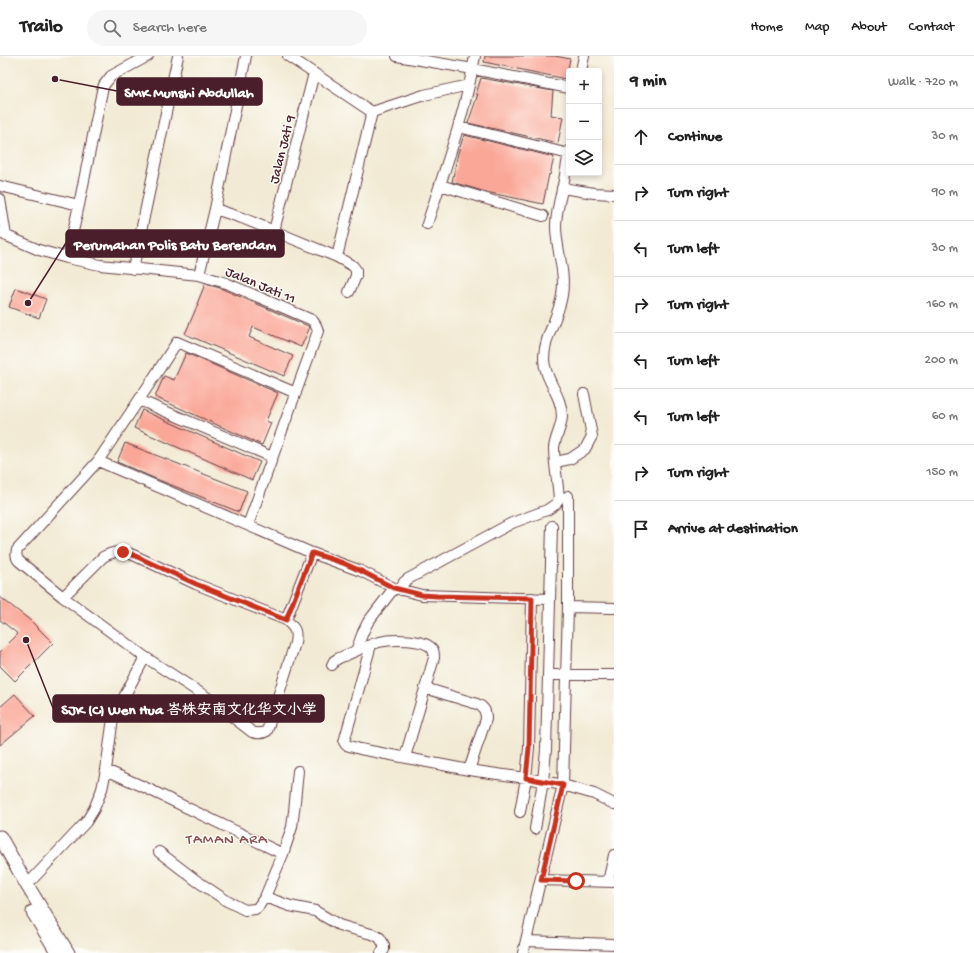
<!DOCTYPE html>
<meta charset="utf-8">
<style>
body{margin:0;font-family:"Gochi Hand","LXGW WenKai TC",sans-serif;background:#f6f6f6;color:#222}
.controls{position:absolute;right:12px;top:12px;display:grid;overflow:hidden;border-radius:4px;box-shadow:0 2px 6px #0003}
.controls button{width:36px;height:36px;display:grid;place-items:center;padding:0;border:0;border-bottom:1px solid #e0e0e0;background:#fff;color:#222;font:20px sans-serif}
.stop{position:absolute;width:12px;height:12px;margin:-9px;border:3px solid #c8321e;border-radius:50%;background:#fff}
.stop.end{background:#c8321e;border-color:#fff;box-shadow:0 1px 4px #0008}
.list{margin:0;padding:0;list-style:none}
h2{display:flex;justify-content:space-between;align-items:center;height:52px;margin:0;padding:0 16px;font-size:17px}
h2 small{font-size:13px;font-weight:400;color:#767676}
.list li{display:grid;grid-template-columns:26px 1fr auto;gap:12px;align-items:center;box-sizing:border-box;height:56px;padding:0 16px;border-top:1px solid #e0e0e0}
.list b{display:block;font-size:15px;white-space:nowrap}
.list em{font-size:13px;font-style:normal;color:#767676}
.icon{flex:none;width:22px;height:22px;fill:none;stroke:currentColor;stroke-width:2;stroke-linecap:round;stroke-linejoin:round}
.map{position:relative;flex:none;width:614px;height:897px;overflow:hidden}
header{display:flex;align-items:center;gap:24px;box-sizing:border-box;height:56px;padding:0 20px;background:#fff;border-bottom:1px solid #e0e0e0}
header strong{font-size:19px}
nav{display:flex;gap:22px;margin-inline-start:auto;font-size:14px}
.search{width:280px;height:36px;background:#f6f6f6;display:flex;align-items:center;gap:10px;box-sizing:border-box;padding:0 14px;border-radius:22px;color:#767676;font-size:15px}
main{display:flex}
aside{flex:1;background:#fff}
.map>svg:first-child{display:block}
.building{fill:#faa798}
.lines{fill:none;stroke-linecap:round;stroke-linejoin:round}
.minor-casing{stroke:#633d44;stroke-width:12}
.major-casing{stroke:#633d44;stroke-width:15}
.minor{stroke:#fff;stroke-width:10}
.major{stroke:#fff;stroke-width:13}
.route{stroke:#c8321e;stroke-width:5}
.labels{text-anchor:middle;stroke-width:3;stroke-linejoin:round;paint-order:stroke}
.street-label{font-size:14px;fill:#4a1f2b;stroke:#fdfcf7}
.neighbourhood-label{font-size:15px;letter-spacing:1px;fill:#884f51;stroke:#fdfcf7}
.leader{fill:none;stroke:#4a1f2b;stroke-width:1.5}
.callout-dot{fill:#4a1f2b;stroke:#fdfcf7;stroke-width:1.5}
.callout{fill:#4a1f2b;stroke:#4a1f2b;stroke-width:1.5}
.callout-label{font-size:15px;text-anchor:middle;font-weight:bold;fill:#fff}
</style>
<header>
<strong>Trailo</strong>
<div class="search"><svg class="icon" aria-label="search" viewBox="0 0 24 24"><circle cx="10" cy="10" r="6"/><path d="M15 15l6 6"/></svg>Search here</div>
<nav><a>Home</a><a>Map</a><a>About</a><a>Contact</a></nav>
</header>
<main>
<div class="map">
<svg width="614" height="897" viewBox="0 0 614 897">
<rect width="100%" height="100%" fill="#fdfcf7"/>
<filter id="ink" filterUnits="userSpaceOnUse"><feTurbulence type="fractalNoise" baseFrequency=".025" numOctaves="2"/><feDisplacementMap in="SourceGraphic" scale="8" xChannelSelector="R" yChannelSelector="G"/><feConvolveMatrix kernelMatrix="1 2 1 2 8 2 1 2 1" color-interpolation-filters="sRGB"/></filter>
<filter id="wash" filterUnits="userSpaceOnUse"><feTurbulence type="fractalNoise" baseFrequency=".012" numOctaves="4" result="noise"/><feDisplacementMap in="SourceGraphic" scale="16" xChannelSelector="R" yChannelSelector="G"/><feGaussianBlur stdDeviation="0.9" result="paint"/><feColorMatrix in="noise" values="0 0 0 0 0 0 0 0 0 0 0 0 0 0 0 0 0 1.4 0 .05"/><feComposite in="paint" operator="in"/></filter>
<g filter="url(#wash)">
<rect width="100%" height="100%" fill="#f2ead4"/>
<g id="blocks">
<!-- building -->
<path class="building" d="M485 0H555L570 3 566 23 484 6Z
M481 22 553 35 551 59 563 61 558 87 468 67 478 38H476Z
M464 79 554 101 550 119 549 118 543 148 486 136 452 126 458 97Z
M205 228 220 232 308 270 310 271 301 291 253 271 249 281 293 300 284 320 185 278 198 248H197Z
M16 232 46 243 39 262 9 251Z
M186 297 278 337 266 365 271 367 262 389 155 341 164 320 174 324Z
M142 354 260 406 252 424 134 372Z
M125 387 247 435 239 456 154 422 117 406Z
M0 541 31 565 53 587 15 625 0 610V596L18 578 0 564Z
M15 638 35 660 0 689V651Z"/>
</g>
</g>
<g filter="url(#ink)">
<use href="#blocks" fill-opacity="0" stroke="#633d44" stroke-width="1"/>
<g class="lines">
<defs>
<path id="minor" d="M288 0 372 56 337 201
M397 0 473 13 569 32
M581 15 584 0
M372 56 424 39 469 29
M459 71 569 98
M440 129 543 160
M0 130 79 149
M562 132 594 137 614 138
M0 143 6 180
M215 153 242 162 274 175 337 201 353 210 356 214V220L349 236
M427 168C445 113 465 58 475 0
M274 175 314 17
M0 177 39 194 67 202 100 209 199 219 226 227 312 264C316 268 317 271 318 275L248 469
M67 202 79 149 102 35 104 29 111 20 148 0
M133 213 178 0
M199 219 215 153 246 0
M139 344 272 401
M98 405 312 497 361 515 394 532 422 539 550 543
M555 406 570 403 585 393 592 380 584 338
M401 534 404 526 408 523 512 467 547 454 556 448 559 443C558 426 554 409 554 392 555 381 562 371 562 360 562 339 544 323 544 303 544 280 559 261 562 239 566 216 556 193 556 170 556 158 559 146 562 134 565 121 567 108 569 95
M63 541 103 501C114 495 119 495 131 498L196 528 286 564C295 572 297 575 295 587L267 675C262 678 258 678 252 676L208 642 145 601 63 541 19 505C16 502 16 498 17 494L98 405 139 344 177 286 296 337
M568 551 614 552
M286 564 312 497
M371 589 344 686 346 689 360 693 469 714 526 722 563 729 594 738 614 748
M356 595 363 576 368 566 394 532
M332 609 334 605 339 602C352 597 365 590 379 586 391 583 426 582 433 594 434 596 434 599 434 602L405 701
M548 619H614
M425 632 477 648C484 651 486 655 486 663L469 714
M106 714 144 731 283 798
M520 756 526 722 529 692 532 542
M535 773 543 725 546 694 552 470
M159 796 197 825 227 845 245 854 255 853 258 851 265 841 283 798 292 771 294 755 298 715
M541 824 614 826
M608 826 614 799
M27 829 86 766 94 753 102 733 106 714 112 669 114 660 145 601
M265 841 290 850 315 855 339 869 349 872 375 879 380 882 384 889V894L381 897
M526 885 614 888
M523 897 563 729 568 551V440"/>
<path id="major" d="M0 781 27 829 68 897
M33 856 58 897"/>
</defs>
<!-- minor casing -->
<use href="#minor" class="minor-casing"/>
<!-- major casing -->
<use href="#major" class="major-casing"/>
<!-- minor -->
<use href="#minor" class="minor"/>
<!-- major -->
<use href="#major" class="major"/>
</g>
</g>
<g class="lines" filter="url(#ink)">
<!-- route -->
<path class="route" d="M123 496 131 498 196 528 286 564 312 497 343 507 361 515 394 532 422 539 437 540 532 542 529 692 526 722 563 729 541 824 576 825"/>
</g>
<g class="labels">
<!-- street labels -->
<g class="street-label">
<text transform="translate(281 93) rotate(-76)" y="5">Jalan Jati 9</text>
<text transform="translate(261 228) rotate(23)" y="5">Jalan Jati 11</text>
</g>
<!-- neighbourhood labels -->
<g class="neighbourhood-label">
<text x="227" y="787">TAMAN ARA</text>
</g>
</g>
<!-- callouts -->
<path class="leader" d="M55 23L117 35M28 247L66 187M26 584L53 652"/>
<g class="callout-dot">
<circle cx="55" cy="23" r="4"/>
<circle cx="28" cy="247" r="4"/>
<circle cx="26" cy="584" r="4"/>
</g>
<g class="callout">
<rect x="117" y="22" width="145" height="27" rx="4"/>
<rect x="66" y="174" width="218" height="27" rx="4"/>
<rect x="53" y="639" width="271" height="27" rx="4"/>
</g>
<g class="callout-label">
<text x="189" y="41">SMK Munshi Abdullah</text>
<text x="175" y="193">Perumahan Polis Batu Berendam</text>
<text x="189" y="658">SJK (C) Wen Hua 峇株安南文化华文小学</text>
</g>
</svg>
<div class="controls">
<button>+</button>
<button>−</button>
<button><svg class="icon" aria-label="layers" viewBox="0 0 24 24"><path d="M12 4l9 5-9 5-9-5zM3 14l9 5 9-5"/></svg></button>
</div>
<div class="stop" style="left:576px;top:825px"></div>
<div class="stop end" style="left:123px;top:496px"></div>
</div>
<aside>
<h2>9 min<small>Walk · 720 m</small></h2>
<ul class="list">
<li><svg class="icon" aria-label="ahead" viewBox="0 0 24 24"><path d="M12 20V5M6 11l6-6 6 6"/></svg><div><b>Continue</b></div><em>30 m</em></li>
<li><svg class="icon" aria-label="right" viewBox="0 0 24 24"><path d="M7 20v-9h11M14 6l5 5-5 5"/></svg><div><b>Turn right</b></div><em>90 m</em></li>
<li><svg class="icon" aria-label="left" viewBox="0 0 24 24"><path d="M17 20v-9H6M10 6l-5 5 5 5"/></svg><div><b>Turn left</b></div><em>30 m</em></li>
<li><svg class="icon" aria-label="right" viewBox="0 0 24 24"><path d="M7 20v-9h11M14 6l5 5-5 5"/></svg><div><b>Turn right</b></div><em>160 m</em></li>
<li><svg class="icon" aria-label="left" viewBox="0 0 24 24"><path d="M17 20v-9H6M10 6l-5 5 5 5"/></svg><div><b>Turn left</b></div><em>200 m</em></li>
<li><svg class="icon" aria-label="left" viewBox="0 0 24 24"><path d="M17 20v-9H6M10 6l-5 5 5 5"/></svg><div><b>Turn left</b></div><em>60 m</em></li>
<li><svg class="icon" aria-label="right" viewBox="0 0 24 24"><path d="M7 20v-9h11M14 6l5 5-5 5"/></svg><div><b>Turn right</b></div><em>150 m</em></li>
<li><svg class="icon" aria-label="arrive" viewBox="0 0 24 24"><path d="M6 21V4h12l-3 4 3 4H6"/></svg><div><b>Arrive at destination</b></div></li>
</ul>
</aside>
</main>
